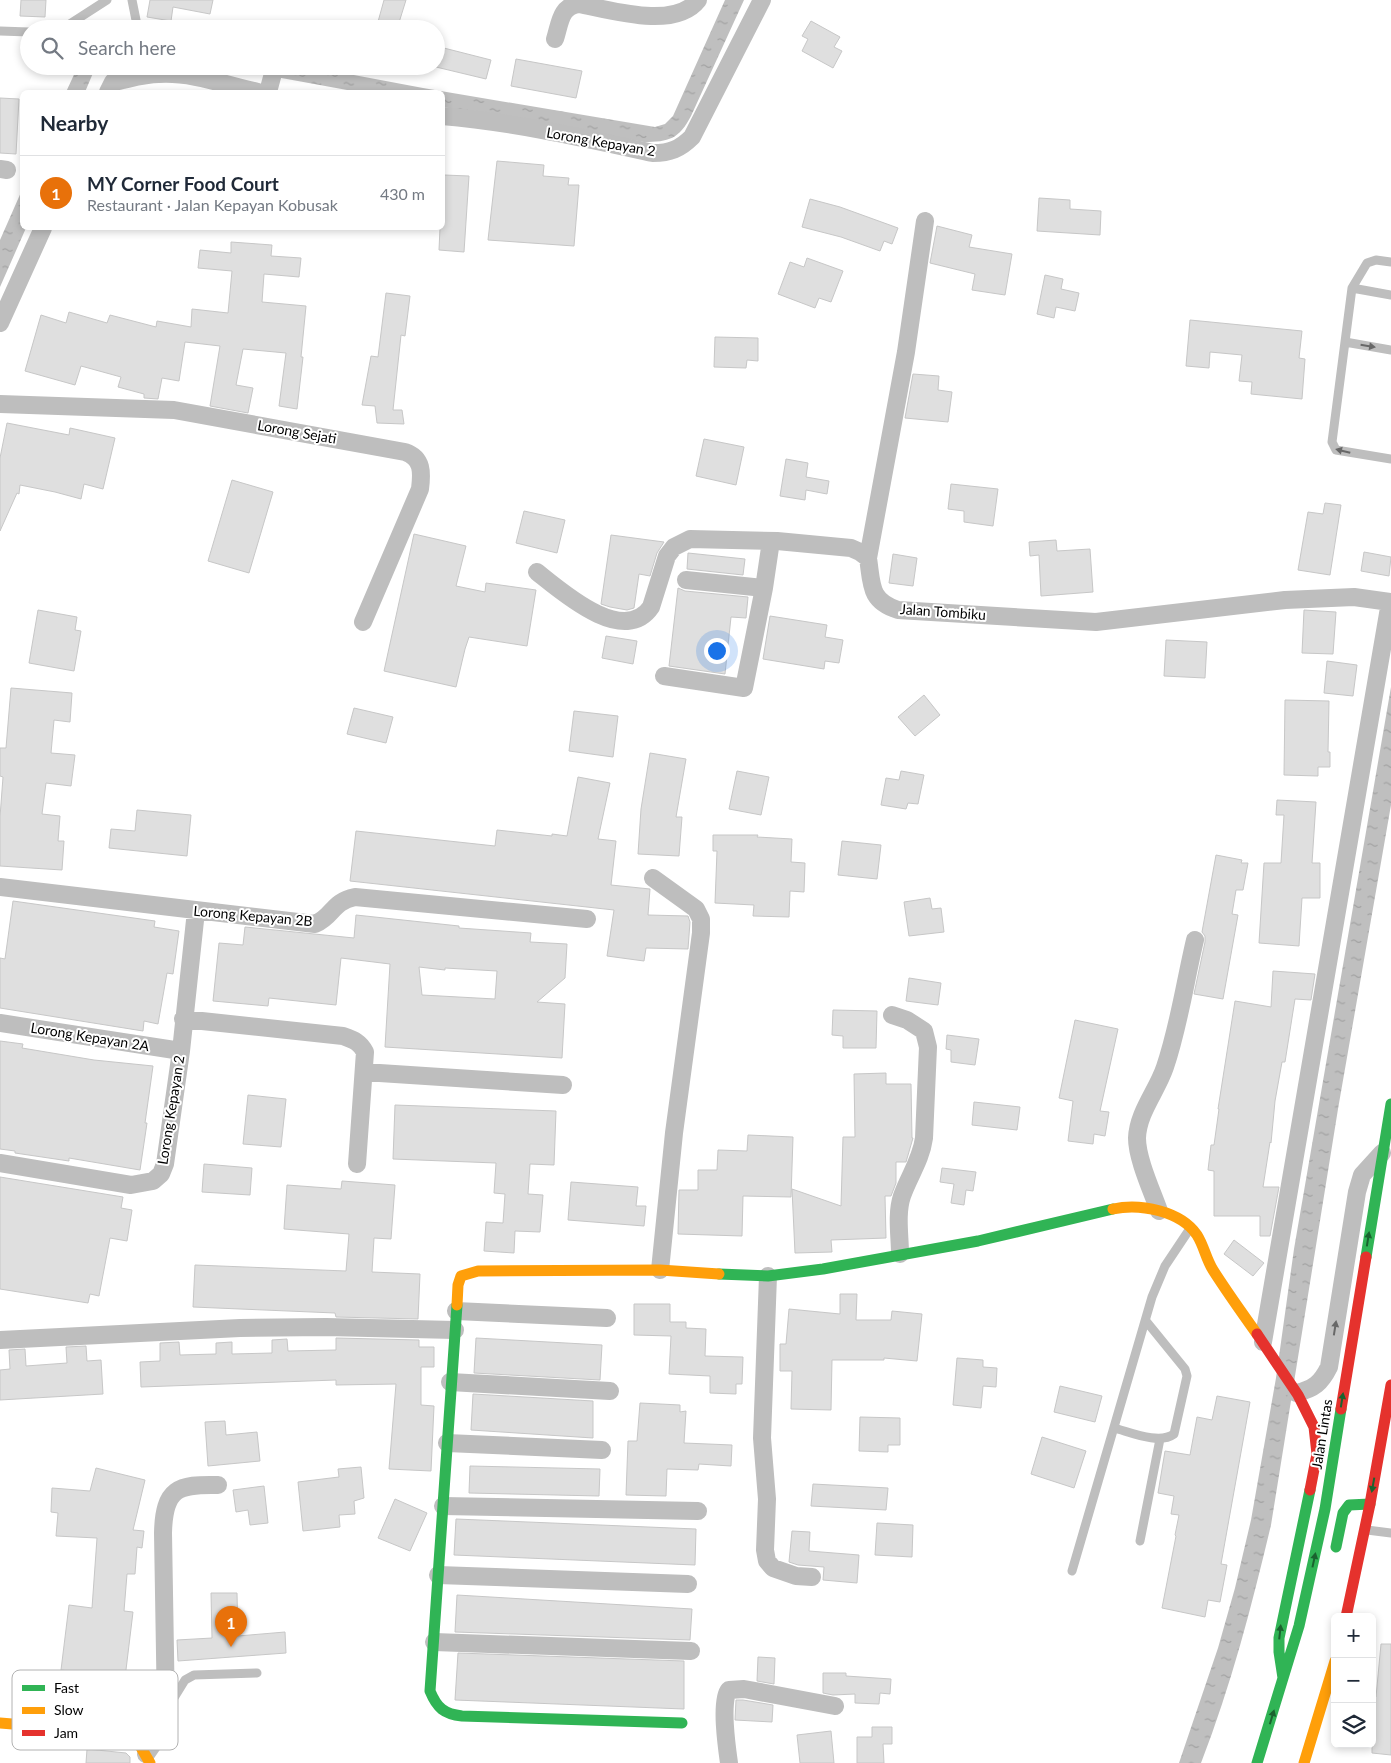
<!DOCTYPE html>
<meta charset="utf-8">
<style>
body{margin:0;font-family:Lato,sans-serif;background:#f2f2f3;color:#1f2937}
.controls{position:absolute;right:15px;bottom:15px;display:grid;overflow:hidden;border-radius:8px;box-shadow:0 2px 8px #0003}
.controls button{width:45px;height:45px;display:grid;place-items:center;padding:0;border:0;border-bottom:1px solid #e0e1e3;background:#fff;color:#1f2937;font:25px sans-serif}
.you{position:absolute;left:716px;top:650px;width:18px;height:18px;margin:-12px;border:4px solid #fff;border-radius:50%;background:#1a73e8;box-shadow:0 0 0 8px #1a73e833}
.badge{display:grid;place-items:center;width:32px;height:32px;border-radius:50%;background:#595959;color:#fff;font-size:16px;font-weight:700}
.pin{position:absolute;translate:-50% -41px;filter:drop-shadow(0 1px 2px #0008)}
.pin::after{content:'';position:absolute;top:26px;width:18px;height:15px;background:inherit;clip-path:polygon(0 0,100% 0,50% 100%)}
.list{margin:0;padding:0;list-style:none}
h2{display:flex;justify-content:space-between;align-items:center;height:65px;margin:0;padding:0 20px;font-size:21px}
h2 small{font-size:16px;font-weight:400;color:#747a83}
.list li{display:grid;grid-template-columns:32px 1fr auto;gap:15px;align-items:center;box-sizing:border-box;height:75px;padding:0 20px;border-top:1px solid #e0e1e3}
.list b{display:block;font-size:19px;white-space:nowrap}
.list p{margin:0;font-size:16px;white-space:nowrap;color:#747a83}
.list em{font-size:16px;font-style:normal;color:#747a83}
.icon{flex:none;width:28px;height:28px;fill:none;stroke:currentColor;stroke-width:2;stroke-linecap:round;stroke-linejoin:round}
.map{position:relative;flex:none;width:1391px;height:1763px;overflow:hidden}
.search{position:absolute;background:#fff;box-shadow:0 2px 8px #0003;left:20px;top:20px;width:425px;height:55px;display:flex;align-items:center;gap:12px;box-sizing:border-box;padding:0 18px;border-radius:28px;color:#747a83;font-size:19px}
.panel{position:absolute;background:#fff;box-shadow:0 2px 8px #0003;left:20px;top:90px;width:425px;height:140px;border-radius:8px}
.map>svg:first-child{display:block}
.water{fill:url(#water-ripples)}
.building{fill:#dfdfdf;stroke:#c7c7c7;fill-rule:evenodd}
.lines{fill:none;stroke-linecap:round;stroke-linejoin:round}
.lane{stroke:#bebebe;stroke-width:9}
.street{stroke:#bebebe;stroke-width:18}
.fast{stroke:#30b455;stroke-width:11}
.slow{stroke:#ff9f0a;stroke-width:11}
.jam{stroke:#e5322d;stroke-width:11}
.oneway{fill:#686868}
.oneway2{fill:#1a632f}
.labels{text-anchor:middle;stroke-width:4;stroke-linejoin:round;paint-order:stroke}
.street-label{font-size:14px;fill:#000;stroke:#fff}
.key{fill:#fff;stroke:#b2b2b2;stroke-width:1}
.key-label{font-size:14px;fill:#000}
</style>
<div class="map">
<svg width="1391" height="1763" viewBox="0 0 1391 1763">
<defs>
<pattern id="water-ripples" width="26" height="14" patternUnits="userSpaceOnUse" patternTransform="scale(1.25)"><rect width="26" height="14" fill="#bfbfbf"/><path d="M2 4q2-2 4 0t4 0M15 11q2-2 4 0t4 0" fill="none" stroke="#a2a2a2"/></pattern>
</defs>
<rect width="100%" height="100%" fill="#fff"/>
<!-- water -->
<path class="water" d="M725 0H744L691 116C679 139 669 142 644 142L443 107 442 92H358L216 66H306L423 88 655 127 665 124 673 116Z
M78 66H96L85 92H66Z
M22 190V228H26L0 287V240Z
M1391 687V805L1338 1109 1271 1525C1252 1605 1231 1686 1201 1763H1179L1218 1648 1235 1588 1251 1520 1276 1378 1294 1249Z"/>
<!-- building -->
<path class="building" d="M21 0H46L45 17 20 16Z
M150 0H213L210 14 173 7 171 21 147 17Z
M384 0H406L397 29H376Z
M811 21 840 37 834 47 842 51 833 68 802 51 808 39 802 36Z
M436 46 491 60 486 79 436 67Z
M516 59 582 71 576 98 511 86Z
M0 98 19 99 16 154 0 153Z
M497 161 544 165 543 176 569 178 568 185H579L574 246 488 240Z
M444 175 469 176 464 252 439 250 440 228H442Z
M1039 198 1070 200V209L1101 211 1100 235 1037 231Z
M810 199 840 207 898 228 892 244 884 241 880 251 841 237 802 227Z
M937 226 972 235 969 247 1012 254 1005 295 972 290 975 274 930 263Z
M231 242 272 245 271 256 301 258 299 277 264 274 262 302 306 306 301 357H303L297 409 279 406 286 353 243 349 236 385 253 388 248 413 210 406 220 346 185 342 179 381 162 378 158 399 144 398V394L118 387 121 377 81 366 75 385 25 371 41 315 66 323 69 312 107 323 110 315 156 327 157 321 191 327 192 309 228 313 232 271 198 268 200 250 231 253Z
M807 258 843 271 831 302 819 298 815 308 778 294 790 262 804 267Z
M1045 275 1063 279 1061 289 1079 293 1075 311 1056 307 1054 318 1037 314Z
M386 293 410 296 405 336 401 335 393 410H402L404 424 377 423 375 406 362 405 371 356 378 357Z
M1190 320 1302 331 1299 358 1305 359 1302 399 1251 394 1252 382 1239 381 1242 355 1210 352 1209 368 1186 366Z
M715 337 758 338V361L747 360 746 368 714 367Z
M913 374 939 376 938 390 952 392 948 422 905 418Z
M7 423 69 435 70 428 115 438 103 489 84 484 81 499 55 492 20 485 19 494 17 493 0 531V458Z
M704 439 744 447 736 485 696 476Z
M786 459 808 463 806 477 829 481 827 494 806 490 805 500 780 496Z
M232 480 273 492 249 573 208 561Z
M951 484 998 489 993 526 964 522V511L948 509Z
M1325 503 1341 505 1330 575 1298 570 1308 512 1323 514Z
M524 511 565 520 557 553 516 543Z
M414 534 466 546 456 586 485 592 486 583 536 590 527 646 469 637 465 649 456 687 384 671Z
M611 535 664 542 657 553 650 576 639 574 634 608 627 610 610 607 601 604Z
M1056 540 1057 551 1090 549 1093 592 1041 596 1039 555 1030 556 1029 542Z
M1364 552 1391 557 1389 576 1361 571Z
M688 553 745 559 743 575 687 569Z
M893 554 917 558 913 586 889 583Z
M678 588 685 591 748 597 746 618 731 617 725 674 669 666Z
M38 610 77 617 75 630 81 631 74 671 29 663Z
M1304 610 1336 612 1333 654 1302 653Z
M770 616 827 625 825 637 843 640 839 663 825 661 824 669 763 659Z
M606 636 637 641 633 664 602 658Z
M1166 640 1207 642 1205 678 1164 676Z
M1327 661 1357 665 1353 696 1324 693Z
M11 688 72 693 70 722 54 720 51 753 75 755 71 786 46 783 42 814 60 816 58 841H64L62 870 0 866V817L3 777 0 776V748H6Z
M924 695 940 715 915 736 898 717Z
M1285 700 1329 701 1328 752H1330V767H1318V776L1284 775Z
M354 708 393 717 386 743 347 734Z
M574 711 618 716 613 757 569 751Z
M650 753 686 759 676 817H682L679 856 638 854 641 809Z
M737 771 769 777 761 815 729 809Z
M901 771 924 775 918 804 908 803 906 809 881 805 886 778 899 780Z
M578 777 610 783 598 839 616 841 611 885 650 889 648 915 688 916 690 922 688 949 646 948 644 961 607 956 614 910 350 881 356 831 495 846 497 830 552 836V834L567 836Z
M1277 800 1316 802 1312 863H1320V898H1302L1299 946 1259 943 1264 863H1281L1284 815H1276Z
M137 810 191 815 187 856 109 848 111 829 135 831Z
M713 835H758L757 837 792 839 791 862 805 863 804 892 790 891 789 917 753 916 754 905 715 903 717 851H713Z
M842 841 881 845 877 879 838 875Z
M1216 855 1242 860 1241 863H1248L1243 890H1236L1232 914 1238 915 1223 999 1194 994 1205 942V936L1202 932Z
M930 898 932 909 941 908 944 932 909 936 904 902Z
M13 901 155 921 154 927 179 931 173 974 167 973 158 1024 144 1021 143 1031 0 1008V958L5 959Z
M356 915 459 926V928L531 933 530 942 567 944 565 978 537 1002 565 1004 562 1058 385 1047 390 964 341 958 336 1005 269 998 268 1006 213 1001 219 943 243 945 245 927 354 938ZM419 967 445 970V968L497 971 495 999 422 995Z
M1273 971 1315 974 1311 1000 1295 999 1285 1062H1282L1275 1101 1271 1143 1270 1142 1263 1187H1279L1270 1236H1260V1216H1214V1171L1208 1170 1211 1145H1214L1219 1109H1218L1235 1001 1271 1007Z
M909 978 941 983 938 1005 906 1001Z
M833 1010 877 1011 876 1048H843V1036L832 1035Z
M1075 1020 1118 1029 1100 1111 1109 1112 1105 1136 1094 1134 1093 1144 1068 1141 1073 1101 1059 1098Z
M947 1035 979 1039 975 1065 951 1062V1050L946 1049Z
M0 1041 23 1044 22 1048 94 1060 153 1066 145 1123H147L140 1170 69 1158V1161L15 1153V1151L0 1149Z
M886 1073V1084H911L912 1138H913L906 1162H896V1183L891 1196H885L886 1238 831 1240 832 1252 795 1253 792 1189 841 1206 843 1137H855L854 1074Z
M248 1095 286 1099 281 1147 243 1144Z
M974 1102 1020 1107 1017 1130 972 1125Z
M395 1105 556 1111 554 1165 530 1164 528 1194 543 1195 540 1232 515 1231 514 1253 484 1251 486 1222 503 1223 505 1194 494 1193 496 1163 393 1159Z
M748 1135 793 1137 791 1197 743 1196 742 1236 678 1234 679 1190H698V1170H717L718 1150 747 1151Z
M204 1164 252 1168 250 1195 202 1192Z
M942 1168 976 1172 973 1191 966 1190 964 1205 951 1203 954 1184 940 1182Z
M0 1177 123 1197 121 1208 132 1210 127 1241 110 1238 99 1296 90 1294 88 1303 0 1289Z
M342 1181 395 1185 391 1239 374 1238 372 1272 420 1274 418 1319 336 1317 335 1313 193 1307 195 1265 346 1271 349 1234 284 1229 287 1185 341 1189Z
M571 1182 638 1187 636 1206H646L644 1226 568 1220Z
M1234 1240 1264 1263 1253 1276 1224 1254Z
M840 1294H857L856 1320H891L892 1311 922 1314 917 1361 884 1358V1360H832L831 1410 791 1409 792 1371H780V1344H786L789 1309 840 1314Z
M634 1304H670V1322H686V1328L706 1329 705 1356 743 1357 742 1384H736V1394L710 1393V1376L669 1374 671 1336 634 1335Z
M336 1338 419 1340V1347H434V1367H421V1405L434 1406 431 1471 389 1469 396 1384 336 1385V1380L141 1387 140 1362 160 1361V1343L179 1342 180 1355 216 1354V1343L232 1342V1354L272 1353V1340L287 1339 288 1351 336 1350Z
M476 1338 602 1345 600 1380 474 1373Z
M86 1346 87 1361 101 1360 103 1394 0 1400V1370L10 1369 9 1350 25 1349 26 1366 67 1363 66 1347Z
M957 1358 983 1360V1367L997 1368 996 1387 983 1386 981 1408 953 1405Z
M1060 1386 1102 1396 1095 1422 1054 1412Z
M473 1394 593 1401V1438L471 1430Z
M1217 1396 1250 1402 1221 1564 1227 1565 1220 1602 1208 1600 1205 1617 1162 1608 1176 1536 1175 1535 1179 1515 1171 1514 1174 1496 1158 1493 1165 1451 1190 1455 1197 1417 1212 1420Z
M640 1403 680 1405V1412L686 1411 684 1443 732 1445 731 1466 699 1464 698 1470 667 1469 666 1496 626 1495 628 1441H637Z
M860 1417 900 1418V1445H888V1452L859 1451Z
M225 1421 226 1435 257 1432 260 1461 208 1466 205 1422Z
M1042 1437 1086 1451 1074 1488 1031 1474Z
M470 1466 600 1469 599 1496 469 1493Z
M361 1467 364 1498 354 1501 355 1514 339 1515 340 1527 303 1531 298 1482 339 1477 338 1469Z
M96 1468 145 1480 133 1530 144 1531 142 1548 137 1547 135 1574H127L124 1611 133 1612 125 1678 61 1670 69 1605 92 1608 97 1538 56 1536 58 1513 51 1512 52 1488 90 1491Z
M813 1484 888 1488 886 1510 811 1506Z
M264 1486 268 1523 250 1525 248 1510 236 1512 233 1490Z
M395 1499 427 1513 410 1551 378 1538Z
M456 1519 696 1529 695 1565 454 1555Z
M877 1523 913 1525 912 1557 875 1555Z
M792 1531 810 1532 809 1551 859 1555 857 1583 823 1580 824 1567 798 1565 789 1562Z
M211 1593H237L238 1636 285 1632 286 1653 178 1661 177 1640 212 1638Z
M457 1595 692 1609 690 1640 455 1632Z
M1381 1644H1391V1755L1372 1753V1714L1374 1697H1376Z
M458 1653 684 1661V1709L455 1700Z
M758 1657 775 1658 774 1684 757 1681Z
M823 1673H846V1676L891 1679 890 1694 880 1693 879 1704 855 1703V1694L833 1695 823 1693Z
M736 1700H743L773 1705 772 1722 735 1720Z
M872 1727H892V1744H883L884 1763H857V1737H872Z
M831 1731 834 1763H800L797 1735Z
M87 1749 126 1753 130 1757V1763H86Z"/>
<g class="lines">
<!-- lane -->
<path class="lane" d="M132 0 137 25 136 29
M62 29 107 0
M0 31 29 32
M115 80 124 66
M1391 262 1376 260 1367 263 1352 288 1332 442 1336 450 1391 459
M1352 288 1391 295
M1345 342 1391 350
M1114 1428C1130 1432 1159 1445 1174 1434L1187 1376 1185 1369 1146 1321
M1367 1530 1391 1533
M1140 1541 1160 1439
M1072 1571 1152 1297 1165 1266 1189 1230
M169 1706 185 1680 194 1675 257 1673"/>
<!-- street -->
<path class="street" d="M555 39C560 24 560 6 579 4 610 10 675 30 698 0
M108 92 113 82C129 79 144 74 159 74 192 72 226 85 258 92
M268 92 275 66
M442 116C513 122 584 138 653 153 670 153 680 149 692 137L762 0
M0 169 7 170
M0 323 43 228
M0 404 174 410 405 452C423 458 422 473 420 489L363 622
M868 558 906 352 925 221
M537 572C561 591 624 647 651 607L667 556 674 547 690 539 777 541 851 548 860 552 868 558C872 584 869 601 898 610L1096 622 1285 600 1354 597 1390 602 1263 1342
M686 580 764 588
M664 676 744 688 764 588 771 541
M653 878 696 909 701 919V933L674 1133 660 1270
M0 887 315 924C334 916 331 902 355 897L587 919
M892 1015 907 1020 924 1031 928 1047 924 1138C921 1160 909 1176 902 1196 896 1214 900 1236 900 1254
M183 1019 343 1036C354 1040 360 1042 365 1052L357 1164
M0 1023 181 1051
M364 1072 563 1085
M0 1163 131 1185 153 1181 161 1174 165 1164 181 1051 196 911
M1159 1211C1152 1191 1137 1159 1137 1138 1138 1112 1157 1091 1165 1067 1179 1026 1185 982 1195 940
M768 1276 762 1438 767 1499 765 1550 767 1561 773 1568 796 1576 812 1577
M456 1311 607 1318
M0 1340 240 1328 326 1327 455 1330
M450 1382 610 1391
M1296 1393C1314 1389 1321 1383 1329 1367L1357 1192 1362 1175 1382 1153
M447 1443 602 1450
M443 1506 698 1511
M438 1575 688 1584
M434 1642 691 1651
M146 1754C156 1741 162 1729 166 1713L163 1533C164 1488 178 1484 218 1485
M729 1763C727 1749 720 1700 729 1690L744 1689 835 1706"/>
<!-- fast -->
<path class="fast" d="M1366 1257 1391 1104
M719 1274 768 1276 823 1269 978 1241 1113 1209
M457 1305 430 1691C437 1708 444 1714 462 1716L682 1723
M1336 1547 1343 1513 1349 1505 1370 1504
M1283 1678 1279 1652V1638L1310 1490
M1257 1763 1299 1626 1325 1509 1341 1409"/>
<!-- slow -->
<path class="slow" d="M1113 1209C1140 1203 1181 1211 1197 1235 1204 1246 1206 1259 1213 1270 1227 1292 1242 1313 1257 1334
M457 1305 458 1285 461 1276 478 1271 660 1270 719 1274
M0 1723 110 1732 128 1737 139 1744 150 1763
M1304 1763 1335 1661"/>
<!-- jam -->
<path class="jam" d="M1257 1334 1298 1395 1314 1427 1317 1454 1310 1490
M1341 1409 1366 1257
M1346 1617 1370 1504 1391 1385"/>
</g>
<!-- one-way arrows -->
<defs><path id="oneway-solid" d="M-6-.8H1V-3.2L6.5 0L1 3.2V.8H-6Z" transform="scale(1.25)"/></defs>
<g class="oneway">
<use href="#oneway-solid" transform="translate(1368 346) rotate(9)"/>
<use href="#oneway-solid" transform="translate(1343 451) rotate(-166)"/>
<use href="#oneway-solid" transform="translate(1335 1328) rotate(-81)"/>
</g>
<g class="oneway2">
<use href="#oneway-solid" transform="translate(1368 1239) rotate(-81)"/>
<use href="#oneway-solid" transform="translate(1342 1400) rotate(-81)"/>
<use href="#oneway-solid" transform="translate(1373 1485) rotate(100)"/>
<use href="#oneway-solid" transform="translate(1314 1560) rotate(-78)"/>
<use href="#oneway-solid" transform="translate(1280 1632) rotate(-84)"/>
<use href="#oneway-solid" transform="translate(1272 1717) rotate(-73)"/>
</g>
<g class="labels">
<!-- street labels -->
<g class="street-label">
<text transform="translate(601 142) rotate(10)" y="5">Lorong Kepayan 2</text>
<text transform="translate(297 432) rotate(10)" y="5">Lorong Sejati</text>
<text transform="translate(943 612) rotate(4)" y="5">Jalan Tombiku</text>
<text transform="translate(253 916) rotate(5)" y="5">Lorong Kepayan 2B</text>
<text transform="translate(90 1037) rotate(9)" y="5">Lorong Kepayan 2A</text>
<text transform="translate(171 1110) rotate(-81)" y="5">Lorong Kepayan 2</text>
<text transform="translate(1322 1434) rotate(-81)" y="5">Jalan Lintas</text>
</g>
</g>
<!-- legend -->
<rect x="12" y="1670" width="166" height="80" rx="8" class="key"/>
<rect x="22" y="1685" width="23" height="6" fill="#30b455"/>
<rect x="22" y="1707" width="23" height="7" fill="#ff9f0a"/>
<rect x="22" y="1730" width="23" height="6" fill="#e5322d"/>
<g class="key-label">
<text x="54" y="1693">Fast</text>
<text x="54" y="1715">Slow</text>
<text x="54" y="1738">Jam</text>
</g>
</svg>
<div class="controls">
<button>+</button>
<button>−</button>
<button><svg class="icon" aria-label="layers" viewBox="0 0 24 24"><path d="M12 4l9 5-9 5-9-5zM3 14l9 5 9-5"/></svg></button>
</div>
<div class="you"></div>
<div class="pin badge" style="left:231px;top:1647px;background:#e8710a">1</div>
<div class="search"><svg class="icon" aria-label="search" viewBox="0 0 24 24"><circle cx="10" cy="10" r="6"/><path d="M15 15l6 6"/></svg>Search here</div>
<section class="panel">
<h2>Nearby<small></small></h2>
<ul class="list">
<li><span class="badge" style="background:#e8710a">1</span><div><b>MY Corner Food Court</b><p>Restaurant · Jalan Kepayan Kobusak</p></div><em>430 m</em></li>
</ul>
</section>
</div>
